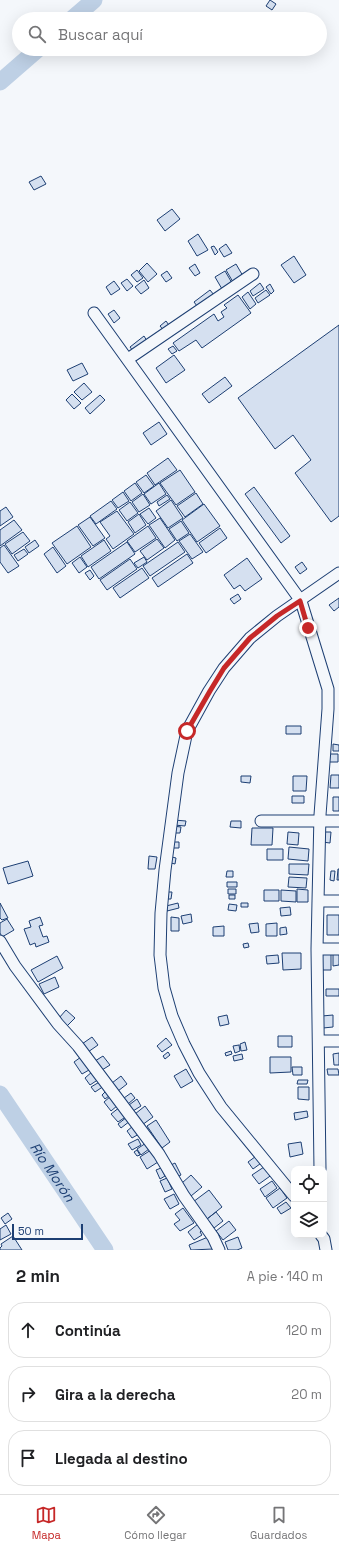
<!DOCTYPE html>
<html lang="es">
<meta charset="utf-8">
<style>
body{margin:0;font-family:"Space Grotesk",sans-serif;background:#f2f2f2;color:#202124}
.controls{position:absolute;right:12px;bottom:12px;display:grid;overflow:hidden;border-radius:8px;box-shadow:0 4px 16px #0002}
.controls button{width:36px;height:36px;display:grid;place-items:center;padding:0;border:0;border-bottom:1px solid #e0e0e0;background:#fff;color:#202124;font:20px sans-serif}
.scale{position:absolute;left:12px;bottom:10px;width:71px;box-sizing:border-box;padding-left:4px;border:2px solid #1d3f73;border-top:0;font-size:11px;line-height:14px;white-space:nowrap;color:#1d3f73;-webkit-text-stroke:3px #f4f7fb;paint-order:stroke}
.stop{position:absolute;width:12px;height:12px;margin:-9px;border:3px solid #c62828;border-radius:50%;background:#fff}
.stop.end{background:#c62828;border-color:#fff;box-shadow:0 1px 4px #0008}
.list{margin:0;padding:0;list-style:none}
h2{display:flex;justify-content:space-between;align-items:center;height:52px;margin:0;padding:0 16px;font-size:17px}
h2 small{font-size:13px;font-weight:400;color:#757577}
.list li{display:grid;grid-template-columns:26px 1fr auto;gap:12px;align-items:center;box-sizing:border-box;height:56px;margin:0 8px 8px;padding:0 8px;border:1px solid #e0e0e0;border-radius:16px}
.list b{display:block;font-size:15px;white-space:nowrap}
.list em{font-size:13px;font-style:normal;color:#757577}
.icon{flex:none;width:22px;height:22px;fill:none;stroke:currentColor;stroke-width:2;stroke-linecap:round;stroke-linejoin:round}
.map{position:relative;flex:none;width:339px;height:1250px;overflow:hidden}
.search{position:absolute;background:#fff;box-shadow:0 4px 16px #0002;left:12px;right:12px;top:12px;height:44px;display:flex;align-items:center;gap:10px;box-sizing:border-box;padding:0 14px;border-radius:22px;color:#757577;font-size:15px}
.sheet{height:244px;background:#fff}
nav{display:flex;justify-content:space-around;align-items:center;box-sizing:border-box;height:56px;border-top:1px solid #e0e0e0;background:#fff;font-size:11px;color:#757577}
nav a{display:grid;justify-items:center;gap:2px}
nav .on{color:#c62828}
.map>svg:first-child{display:block}
.lines{fill:none;stroke-linecap:round;stroke-linejoin:round}
.river{stroke:#bed0e5;stroke-width:17}
.building{fill:#d5e0f0;stroke:#1d3f73}
.minor-casing{stroke:#1d3f73;stroke-width:13}
.minor{stroke:#f4f7fb;stroke-width:11}
.route{stroke:#c62828;stroke-width:5}
.labels{text-anchor:middle;stroke-width:3;stroke-linejoin:round;paint-order:stroke}
.water-label{font-size:14px;font-style:italic;fill:#1d3f73;stroke:#f4f7fb}
</style>
<div class="map">
<svg width="339" height="1250" viewBox="0 0 339 1250">
<rect width="100%" height="100%" fill="#f4f7fb"/>
<g class="lines">
<!-- river -->
<g class="river">
<path d="M72 19 94 0"/>
<path d="M0 82 38 49"/>
<path id="s1" d="M0 1094 105 1250"/>
</g>
</g>
<!-- building -->
<path class="building" d="M270 0 276 4 272 10 266 6Z
M41 176 46 184 34 190 29 182Z
M172 209 180 219 165 231 157 220Z
M198 234 208 250 197 256 188 241Z
M226 244 232 253 224 257 219 249Z
M214 246 218 252 215 255 211 247Z
M294 256 306 275 294 283 281 265Z
M147 263 157 274 148 282 139 271Z
M195 264 200 273 195 276 189 268Z
M236 264 243 276 233 282 226 270Z
M137 270 143 278 137 282 131 275Z
M167 271 172 278 166 282 161 275Z
M225 271 232 283 222 289 215 277Z
M127 279 133 286 127 291 121 283Z
M144 280 149 288 141 294 135 287Z
M114 281 120 289 111 295 106 287Z
M260 283 264 289 253 296 250 291Z
M270 284 274 291 271 294 266 287Z
M210 290 214 295 197 306 194 302Z
M266 290 270 295 258 303 255 298Z
M248 292 256 304 250 309 242 297Z
M238 295 251 313 202 348 196 340 179 351 173 343 214 314 218 321 224 317 221 312 227 308 224 305Z
M114 310 120 318 114 323 108 314Z
M166 321 171 328 165 332 160 326Z
M339 325V516L331 522 295 473 311 460 293 435 275 449 238 398Z
M144 336 147 341 133 351 130 347Z
M173 346 177 351 172 354 168 349Z
M174 355 185 370 166 383 156 368Z
M82 363 88 374 73 381 67 370Z
M225 377 232 386 209 403 202 394Z
M84 383 92 392 82 400 74 392Z
M72 394 81 403 74 409 66 400Z
M100 395 105 400 90 414 85 408Z
M159 422 167 434 151 445 143 433Z
M168 458 177 470 155 485 147 473Z
M180 470 195 492 176 505 160 483Z
M146 475 154 486 144 493 136 482Z
M135 483 142 493 131 501 124 491Z
M159 483 166 494 151 504 144 494Z
M254 487 290 536 281 543 245 494Z
M123 492 129 501 118 508 112 500Z
M196 493 203 504 185 517 177 506Z
M143 494 150 505 139 512 132 502Z
M167 495 170 499 159 506 157 502Z
M171 500 183 518 168 528 156 511Z
M111 501 117 509 96 524 90 516Z
M130 502 138 513 127 521 119 510Z
M204 504 220 526 197 542 182 520Z
M6 507 13 517 0 526V511Z
M149 508 156 518 148 524 140 514Z
M117 511 134 534 113 549 106 539 110 536 100 522Z
M139 514 146 525 135 533 128 522Z
M90 517 105 538 93 546 78 525Z
M160 518 175 540 165 548 149 525Z
M14 520 22 530 0 546V530Z
M181 521 189 533 177 541 169 529Z
M77 526 91 547 67 564 52 543Z
M148 526 156 538 135 552 127 541Z
M220 528 227 538 206 553 199 543Z
M23 532 30 541 12 554 5 544Z
M190 534 203 552 192 559 179 541Z
M157 539 164 548 147 560 140 551Z
M35 540 39 546 29 553 25 547Z
M104 540 111 551 88 567 81 556Z
M127 542 135 554 99 579 91 567Z
M178 542 185 552 150 576 143 566Z
M4 545 19 566 8 573 0 562V548Z
M53 547 66 566 57 573 44 554Z
M24 549 28 554 18 561 14 555Z
M187 554 193 563 158 587 152 578Z
M80 557 87 567 79 573 72 563Z
M144 557 147 562 138 568 134 563Z
M247 558 262 579 245 591 240 585 234 589 224 575Z
M130 559 137 569 107 590 100 580Z
M302 562 307 569 300 574 295 567Z
M142 568 149 578 120 598 113 588Z
M90 570 94 576 90 580 85 573Z
M238 594 241 599 234 604 230 599Z
M339 598V607L334 611 329 605Z
M286 726H301V734H286Z
M333 744 339 745V751H333Z
M328 754H338V762H328Z
M331 775H339V788H330Z
M241 776H251L250 783 241 782Z
M293 776H307L306 791H293Z
M292 796H304V803H292Z
M333 797H339V811H333Z
M174 820 186 821 185 826 174 825Z
M231 821H241V828L230 827Z
M173 826 181 827 180 833H173Z
M252 828H273L272 845H251Z
M288 832 299 833 298 845 287 844Z
M322 832H331L330 843 322 842Z
M172 842H179V848H172Z
M289 847 309 849 308 861 288 859Z
M267 849H283V860H267Z
M149 856 157 857 155 869H148Z
M172 857 176 858 175 864 171 863Z
M28 861 33 876 8 884 3 868Z
M289 864H309L308 875 289 874Z
M338 869H339V880H337Z
M227 871H233V877H226Z
M331 871H335L334 881 330 880Z
M289 877 307 878 306 888 288 887Z
M227 882H237V887H227Z
M228 889H236V894H228Z
M297 889 308 890V902H297Z
M264 890H279V901H264Z
M281 890 296 891V902L281 901Z
M167 892H172L171 899H167Z
M229 895H235V899H229Z
M0 903 8 918 2 920 0 918Z
M178 903 179 908 167 911 166 906Z
M241 903H248V907H241Z
M229 904 237 905 236 911 228 910Z
M290 907 291 915 281 916 280 908Z
M191 914 192 922 183 924 181 916Z
M327 915H339V935H327Z
M40 917 43 925 39 926 43 937 47 936 49 942 36 947 35 943 30 945 24 929 31 927 29 921Z
M171 917 179 918V931H171Z
M7 919 14 930 2 937 0 933V923Z
M258 923 259 932 251 933 249 924Z
M277 923V936H266V924Z
M224 926V936H213V927Z
M286 927 287 934 280 935V928Z
M248 943 249 947 244 948 243 944Z
M333 952H339V965L333 966Z
M282 953H301V969L283 970Z
M331 953V970H321V954Z
M278 955 279 963 267 964 266 956Z
M57 956 63 968 38 982 31 970Z
M55 977 59 987 44 994 39 984Z
M326 989H339V996H326Z
M66 1010 75 1018 67 1026 59 1018Z
M227 1015 229 1024 220 1026 218 1017Z
M333 1015V1027L323 1028 322 1016Z
M278 1036H292V1047H278Z
M92 1037 98 1045 88 1052 82 1044Z
M166 1038 172 1045 162 1052 157 1046Z
M245 1042 247 1050 241 1051 240 1044Z
M239 1045 240 1051 235 1053 233 1046Z
M231 1051 232 1054 226 1056 225 1053Z
M168 1052 170 1055 165 1059 163 1056Z
M339 1053V1065H334L333 1054Z
M242 1054 243 1059 234 1061 233 1056Z
M103 1056 110 1065 102 1070 95 1061Z
M81 1057 89 1070 82 1074 74 1062Z
M270 1057H291V1072L270 1073Z
M292 1067H302V1075H293Z
M186 1069 193 1081 181 1088 174 1076Z
M327 1069H338L339 1075H328Z
M93 1071 99 1079 90 1085 85 1078Z
M121 1076 127 1084 118 1091 112 1083Z
M298 1080H308L307 1084H297Z
M101 1081 104 1086 95 1092 91 1087Z
M298 1087H309V1100L298 1099Z
M106 1091 109 1096 105 1099 102 1095Z
M131 1093 135 1098 128 1104 124 1098Z
M111 1096 118 1105 111 1111 104 1102Z
M137 1099 141 1106 133 1111 129 1105Z
M145 1106 153 1117 142 1125 135 1114Z
M120 1107 127 1116 118 1122 111 1114Z
M307 1111 308 1117 295 1120 294 1113Z
M127 1117 130 1121 121 1128 118 1124Z
M156 1120 170 1142 162 1148 147 1126Z
M133 1126 139 1134 132 1138 127 1131Z
M138 1139 141 1145 132 1150 128 1144Z
M301 1142 303 1154 290 1157 288 1144Z
M146 1143 149 1149 141 1155 137 1149Z
M137 1150 140 1155 137 1156 134 1152Z
M151 1150 158 1162 147 1169 140 1157Z
M259 1154 264 1161 253 1169 248 1162Z
M175 1163 181 1175 175 1178 169 1166Z
M267 1165 273 1174 259 1184 252 1175Z
M161 1168 165 1176 160 1179 156 1170Z
M191 1175 202 1187 191 1196 183 1187 185 1186 182 1183Z
M167 1178 172 1189 165 1192 160 1181Z
M272 1181 277 1188 265 1197 260 1189Z
M280 1188 287 1198 273 1208 266 1198Z
M209 1190 222 1207 207 1219 193 1202Z
M174 1194 179 1204 170 1209 164 1199Z
M286 1202 291 1208 281 1214 277 1208Z
M183 1208 194 1223 180 1231 174 1224 180 1220 175 1214Z
M216 1212 223 1221 214 1228 207 1219Z
M8 1213 12 1219 5 1224 1 1218Z
M229 1221 236 1230 223 1240 216 1231Z
M198 1224 202 1230 200 1232 202 1235 194 1240 188 1232Z
M6 1225 11 1234 0 1240V1229Z
M13 1236 22 1250H0V1248L2 1246 1 1244Z
M208 1237 213 1249 191 1250 189 1245Z
M238 1237 242 1248 237 1250H228L225 1242Z"/>
<g class="lines">
<defs>
<path id="minor" d="M94 313 301 601 328 689V709L320 815 318 901
M128 359 253 274
M261 821H339
M0 941 15 966 58 1024 78 1046 159 1154 184 1196 213 1237 219 1250
M317 949H339
M319 1041H339
M320 1169 317 949 318 901H339
M294 1196 221 1107 199 1073 184 1044 172 1016 164 988 160 955 161 913 165 870 178 773 187 731 209 691 224 668 250 638 277 616 339 573
M321 1235 324 1239 326 1250"/>
</defs>
<!-- minor casing -->
<use href="#minor" class="minor-casing"/>
<!-- minor -->
<use href="#minor" class="minor"/>
</g>
<g class="lines">
<!-- route -->
<path class="route" d="M187 731 210 691 224 668 250 638 277 616 300 601 308 628"/>
</g>
<g class="labels">
<!-- water labels -->
<g class="water-label">
<text dy="5" stroke="none"><textPath href="#s1" startOffset="94">Río Morón</textPath></text>
</g>
</g>
</svg>
<div class="controls">
<button><svg class="icon" aria-label="locate" viewBox="0 0 24 24"><circle cx="12" cy="12" r="6"/><path d="M12 2v4M12 18v4M2 12h4M18 12h4"/></svg></button>
<button><svg class="icon" aria-label="layers" viewBox="0 0 24 24"><path d="M12 4l9 5-9 5-9-5zM3 14l9 5 9-5"/></svg></button>
</div>
<div class="scale">50 m</div>
<div class="stop" style="left:187px;top:731px"></div>
<div class="stop end" style="left:308px;top:628px"></div>
<div class="search"><svg class="icon" aria-label="search" viewBox="0 0 24 24"><circle cx="10" cy="10" r="6"/><path d="M15 15l6 6"/></svg>Buscar aquí</div>
</div>
<section class="sheet">
<h2>2 min<small>A pie · 140 m</small></h2>
<ul class="list">
<li><svg class="icon" aria-label="ahead" viewBox="0 0 24 24"><path d="M12 20V5M6 11l6-6 6 6"/></svg><div><b>Continúa</b></div><em>120 m</em></li>
<li><svg class="icon" aria-label="right" viewBox="0 0 24 24"><path d="M7 20v-9h11M14 6l5 5-5 5"/></svg><div><b>Gira a la derecha</b></div><em>20 m</em></li>
<li><svg class="icon" aria-label="arrive" viewBox="0 0 24 24"><path d="M6 21V4h12l-3 4 3 4H6"/></svg><div><b>Llegada al destino</b></div></li>
</ul>
</section>
<nav>
<a class="on"><svg class="icon" aria-label="map" viewBox="0 0 24 24"><path d="M3 6l6-2 6 2 6-2v14l-6 2-6-2-6 2zM9 4v14M15 6v14"/></svg>Mapa</a>
<a><svg class="icon" aria-label="directions" viewBox="0 0 24 24"><path d="M12 3l9 9-9 9-9-9zM9 14v-3h6M13 9l2 2-2 2"/></svg>Cómo llegar</a>
<a><svg class="icon" aria-label="saved" viewBox="0 0 24 24"><path d="M7 4h10v16l-5-4-5 4z"/></svg>Guardados</a>
</nav>
